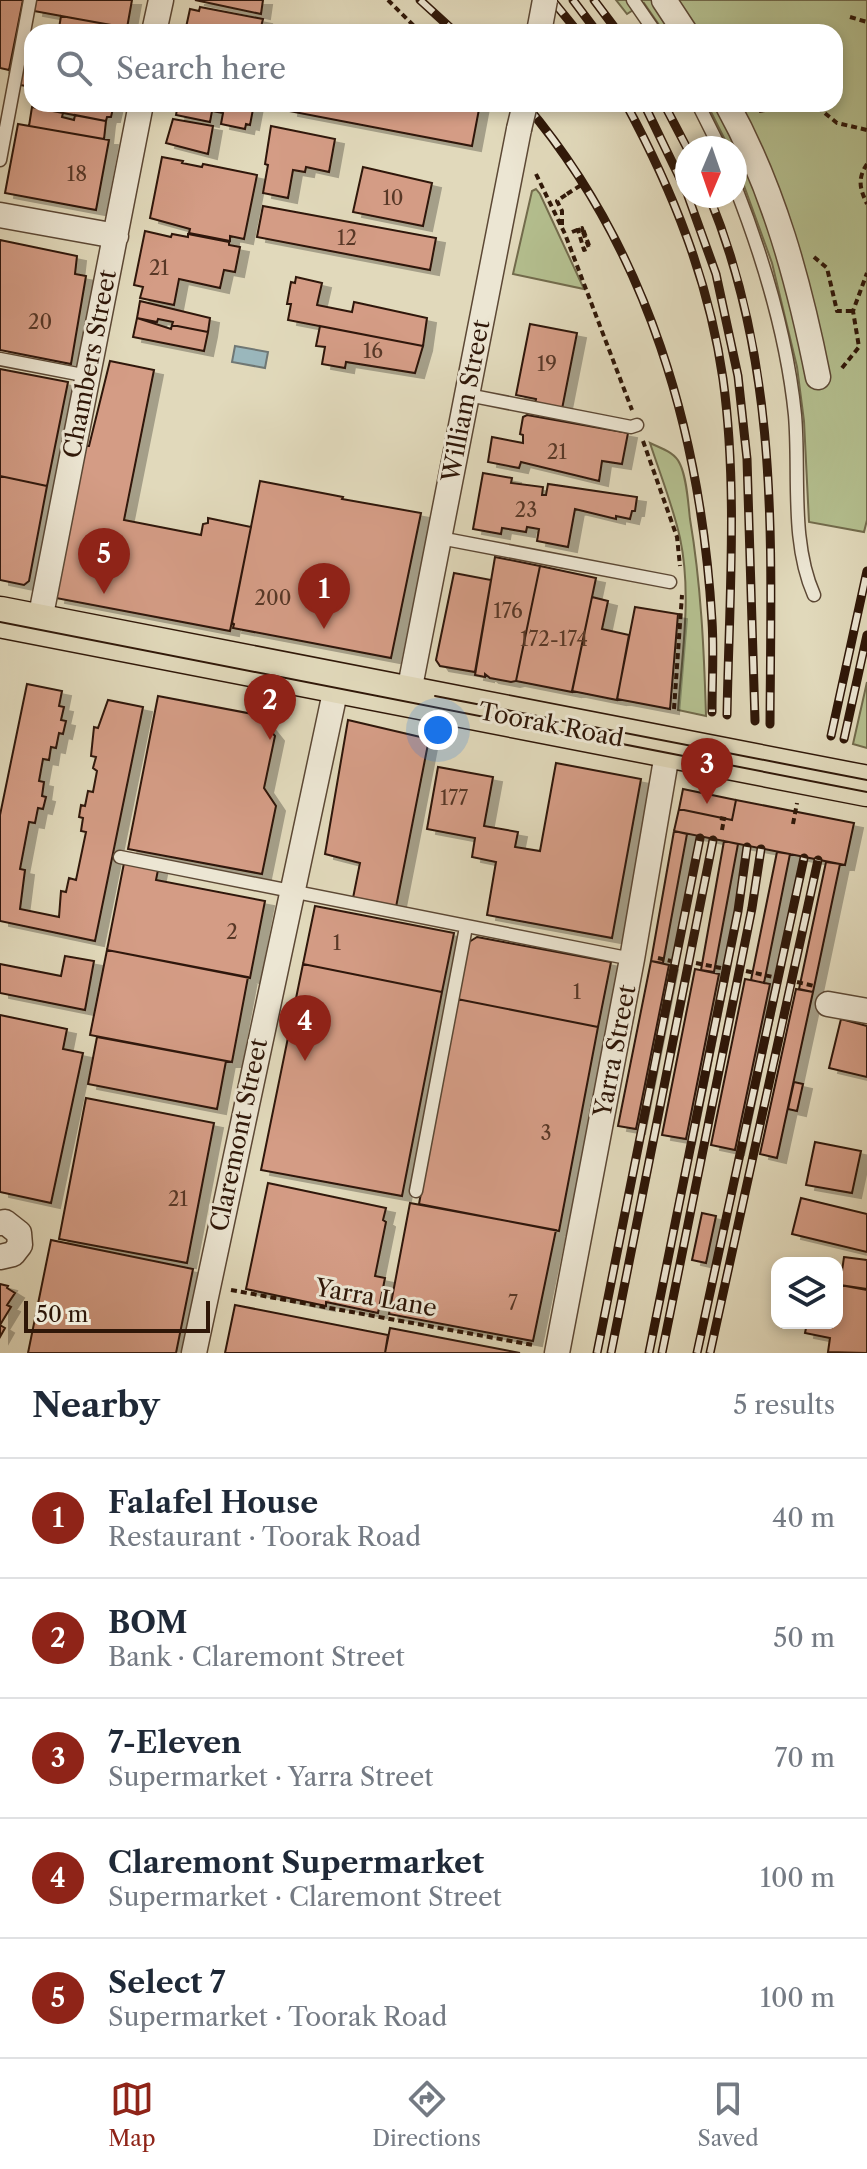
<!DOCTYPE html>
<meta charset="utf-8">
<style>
body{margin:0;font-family:"Libre Caslon Text",serif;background:#f6f6f7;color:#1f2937}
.controls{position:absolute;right:24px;bottom:24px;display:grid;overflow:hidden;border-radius:16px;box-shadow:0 4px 12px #0003}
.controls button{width:72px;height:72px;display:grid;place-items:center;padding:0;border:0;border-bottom:2px solid #e0e1e3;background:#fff;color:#1f2937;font:40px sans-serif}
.compass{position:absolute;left:675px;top:136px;width:72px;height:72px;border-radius:50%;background:#fff;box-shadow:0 4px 12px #0003;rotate:182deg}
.scale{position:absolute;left:24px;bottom:20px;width:186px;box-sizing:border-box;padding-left:8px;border:4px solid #2f1708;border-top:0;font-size:22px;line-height:28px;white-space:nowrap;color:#2f1708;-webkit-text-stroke:6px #ece6d3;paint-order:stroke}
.you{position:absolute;left:438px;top:730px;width:28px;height:28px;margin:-20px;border:6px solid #fff;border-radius:50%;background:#1a73e8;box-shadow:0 0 0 12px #1a73e833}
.badge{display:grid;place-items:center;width:52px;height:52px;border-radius:50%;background:#8f2418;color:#fff;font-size:26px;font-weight:700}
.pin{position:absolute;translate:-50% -66px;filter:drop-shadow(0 2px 4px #0008)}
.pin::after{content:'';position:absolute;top:42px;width:28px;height:24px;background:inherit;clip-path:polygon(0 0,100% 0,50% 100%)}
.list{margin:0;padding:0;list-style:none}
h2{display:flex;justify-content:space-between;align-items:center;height:104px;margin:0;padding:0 32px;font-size:34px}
h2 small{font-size:26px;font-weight:400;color:#747a83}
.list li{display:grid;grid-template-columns:52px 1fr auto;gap:24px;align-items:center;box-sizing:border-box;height:120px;padding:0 32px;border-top:2px solid #e0e1e3}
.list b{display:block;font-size:30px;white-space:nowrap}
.list p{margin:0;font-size:26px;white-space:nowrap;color:#747a83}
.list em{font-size:26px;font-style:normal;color:#747a83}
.icon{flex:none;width:44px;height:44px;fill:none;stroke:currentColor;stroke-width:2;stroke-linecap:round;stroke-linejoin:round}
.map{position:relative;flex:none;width:867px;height:1353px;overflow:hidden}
.search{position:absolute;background:#fff;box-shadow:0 4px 12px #0003;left:24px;right:24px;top:24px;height:88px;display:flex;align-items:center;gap:20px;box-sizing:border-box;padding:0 28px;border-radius:24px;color:#747a83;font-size:30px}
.sheet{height:704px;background:#fff}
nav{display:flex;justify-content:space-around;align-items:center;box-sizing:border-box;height:112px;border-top:2px solid #e0e1e3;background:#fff;font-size:22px;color:#747a83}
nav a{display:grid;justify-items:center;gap:4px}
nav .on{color:#8f2418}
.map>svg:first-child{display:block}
.green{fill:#b4bf8f;stroke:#726b4c;stroke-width:2}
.water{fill:#9ab7bc;stroke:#6f7774;stroke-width:2}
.building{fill:#d49c85;stroke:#2f1708;stroke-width:2;filter:url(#shadow)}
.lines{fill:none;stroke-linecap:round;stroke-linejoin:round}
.lane-casing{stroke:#5c4835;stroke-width:15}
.street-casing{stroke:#5c4835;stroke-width:27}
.primary-casing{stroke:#2f1708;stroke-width:43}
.path{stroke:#2f1708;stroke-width:4;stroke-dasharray:6 4;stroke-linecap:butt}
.lane{stroke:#ece6d3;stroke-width:12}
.street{stroke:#ece6d3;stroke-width:24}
.primary{stroke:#e1d9bb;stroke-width:40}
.tram{stroke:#2f1708;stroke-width:2}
.rail-casing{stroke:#2f1708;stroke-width:9}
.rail{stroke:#ece6d3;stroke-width:6;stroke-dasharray:18;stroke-linecap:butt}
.street-bridge-casing{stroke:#5c4835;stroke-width:27;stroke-linecap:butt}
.path-bridge{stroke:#2f1708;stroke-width:4;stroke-dasharray:6 4;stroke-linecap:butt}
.street-bridge{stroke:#ece6d3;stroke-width:24}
.labels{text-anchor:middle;stroke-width:6;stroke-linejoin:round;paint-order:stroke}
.number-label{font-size:20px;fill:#583827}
.street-label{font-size:24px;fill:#2f1708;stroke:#ece6d3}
</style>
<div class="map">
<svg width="867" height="1353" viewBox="0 0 867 1353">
<defs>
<filter id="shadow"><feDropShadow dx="9" dy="5" stdDeviation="0" flood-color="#0004"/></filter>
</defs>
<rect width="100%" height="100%" fill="#e1d9bb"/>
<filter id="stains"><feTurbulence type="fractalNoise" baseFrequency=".0025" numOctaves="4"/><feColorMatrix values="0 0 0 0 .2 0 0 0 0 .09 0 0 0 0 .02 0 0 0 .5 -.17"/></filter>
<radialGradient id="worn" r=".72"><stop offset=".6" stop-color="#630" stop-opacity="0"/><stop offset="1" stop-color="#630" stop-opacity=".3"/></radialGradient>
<!-- green -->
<path class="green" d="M616 0H867V520L864 532 809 522 804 421 797 367 772 263 735 161V148H729L707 104H835V32H664L644 3 627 14Z
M536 189 540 194 584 289 513 274 532 191Z
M650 443C660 448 675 452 680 464 687 479 688 502 690 519 701 584 704 649 706 716L678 710C682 654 692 594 680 538 673 506 660 474 650 443Z
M867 682V748L853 744Z"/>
<!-- water -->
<path class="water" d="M235 346 268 352 265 368 232 362Z"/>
<!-- building -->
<path class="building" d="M0 0H23L9 70 0 68Z
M36 0H132L127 28 34 11Z
M195 0H263L261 14Z
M200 7 263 19 260 31 263 32H185L190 9 199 11Z
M61 16 122 27 125 32H73L59 28Z
M27 49 32 50V66L24 64Z
M24 64 32 66V87L20 85Z
M49 104H114L111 117H107L106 121 47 110Z
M178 104H254L250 125 246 124 245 129 221 124 223 113 212 111 210 122 176 115Z
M290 104 451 105 480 104 472 146 289 111Z
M32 107 63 113 62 117 74 120 75 115 106 121 104 139 29 126Z
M173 119 213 126 208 154 166 143Z
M18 124 109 140 96 210 5 193Z
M271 126 335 139 329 172 306 167 305 172 293 170 288 198 263 193 268 165 265 164Z
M162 157 183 161 182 163 202 167 203 164 257 175 244 239 230 236V241L189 233 190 229 150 218Z
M363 167 432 183 423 226 353 212Z
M263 206 436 238 430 270 257 237Z
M145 231 171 237 172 234 188 237V234L229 242V245L240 247 235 272 224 270 220 288 179 279 174 305 140 298 143 287 134 285Z
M0 240 77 256 75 274 86 276 71 364 0 350Z
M296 277 322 283 317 305 352 312 354 302 427 318 423 346 288 320 291 304H287L291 282 295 283Z
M140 301 210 318 208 332 172 325 173 322 158 319 157 322 137 318Z
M137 318 171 329 172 325 208 332 204 351 133 337Z
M530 324 577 333 562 409 535 404 536 399 516 395Z
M320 326 423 346 415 373 346 362 345 368 322 364 325 347 316 346Z
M110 361 154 370 124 520 201 535 203 524 208 523V518L251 527 230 631 56 598 86 446H89Z
M0 369 68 382 47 486 0 476Z
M527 415 628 433 622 464 602 461 599 481 525 463 521 462 519 468 488 462 492 437 523 443V435L520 434 523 417Z
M483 473 512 478 511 483 543 487 542 495H546L548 484 637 497 635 511H632L630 519 616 516V519L575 509 568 547 537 541 539 529 527 527 526 532 502 528 501 534 473 529Z
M0 476 47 486 29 581 24 585 0 580Z
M260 481 343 497 342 499 421 513 391 658 233 628 234 624 232 623Z
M495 557 540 566 516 681 511 682 490 678 485 674V677L475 675Z
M540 566 596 578 572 692 516 681Z
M454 573 491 580 475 672 440 666 436 660Z
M592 597 608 601 602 629 629 635 617 700 572 691Z
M635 607 678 614 670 709 617 699Z
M27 684 62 691 59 706 64 707 61 720 66 721 63 734 59 733 56 748 51 747 49 760 43 759 39 781 44 782 42 796 46 797 43 809 38 808 35 823 29 822 20 869 25 870 20 909 59 917 61 891 66 892 69 878 76 880 86 832 81 831 83 818 79 817 81 805 85 806 88 791 93 792 97 771 93 768 96 757 91 756 94 727 98 728 108 700 143 707 95 941 0 921V815Z
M158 696 258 715 275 736 264 788 276 806 262 874 128 849Z
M348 720 429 739 396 907 353 898 360 863 325 854Z
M556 763 641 779 612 938 487 915 496 862 472 857 475 838 427 829 438 767 493 777 484 826 518 832 515 847 540 851Z
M683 789 736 800 732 820 679 809Z
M736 800 854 823 845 865 674 831 679 809 732 820Z
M674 831 687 834 663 963 651 961Z
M724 841 738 844 714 972 701 970Z
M777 852 790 854 764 983 751 980Z
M125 858 159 865 156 880 265 901 250 978 107 950Z
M826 862 840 864 813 992 799 989Z
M315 906 454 933 442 992 303 964Z
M477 937 611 962 598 1027 457 999 469 942Z
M107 950 248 977 232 1062 90 1035Z
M65 956 94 961 85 1010 0 993V964L61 976Z
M651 961 669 965 636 1129 618 1126Z
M303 964 442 992 402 1196 261 1170Z
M695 969 719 974 686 1139 662 1135Z
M745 979 770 984 735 1150 711 1145Z
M796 989 813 992 777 1158 760 1154Z
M457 999 598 1027 559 1231 419 1204Z
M0 1015 67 1029 63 1049 83 1053 51 1203 0 1192Z
M841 1019 867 1026V1077L829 1068Z
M97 1037 226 1061 217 1109 88 1084Z
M794 1082 803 1084 797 1111 788 1109Z
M86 1098 214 1123 187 1263 59 1239Z
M815 1142 861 1151 852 1193 806 1185Z
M268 1183 386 1208 383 1220 386 1222 375 1276 385 1278 378 1313 326 1302V1306L246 1289Z
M801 1198 867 1214V1252L792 1234Z
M410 1203 556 1230 533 1341 389 1314Z
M702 1213 716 1216 706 1263 692 1260Z
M51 1240 193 1269 176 1353H28Z
M844 1257 867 1260V1289L840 1285Z
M0 1284 8 1286 7 1288 15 1293 7 1305 11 1307 0 1325 5 1328 0 1337Z
M840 1285 867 1290V1353L828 1352 830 1338 805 1333 807 1323H837Z
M235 1305 388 1335 385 1353H225Z
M390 1328 520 1353H385Z"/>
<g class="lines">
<defs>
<path id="lane" d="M633 0 655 32
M698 104 720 148
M0 160 30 0
M735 186C764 260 787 336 795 415 800 473 790 541 814 595
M0 359 88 376
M468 395 631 427 637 425
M440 538 670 582
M120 857 632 959
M416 1191 466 927"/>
<path id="street" d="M664 0 685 32
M154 32 161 0
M727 104C774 189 799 282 818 377
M0 215 116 236
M39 625 141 104
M408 697 519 129
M828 1004 867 1011
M0 1223 5 1222 19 1233 20 1245 13 1254 0 1257
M194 1353 337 683
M557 1353 632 959 668 748"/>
<path id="primary" d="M0 617 867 786"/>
</defs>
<!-- lane casing -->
<use href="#lane" class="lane-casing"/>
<!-- street casing -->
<use href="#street" class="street-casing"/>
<!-- primary casing -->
<use href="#primary" class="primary-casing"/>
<!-- path -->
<path class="path" d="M388 0 420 32
M850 17 867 22
M808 104 815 105 837 123 867 130
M759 111 806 104
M867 164C857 179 860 189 867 204
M536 174 565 234 632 410
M562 225V211L557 201 567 194
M583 232 589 248 584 250 578 230 583 229 590 248
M814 257 827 268 837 311H853
M842 368 859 347 853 311 867 273
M643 441 677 537 680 566
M674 709 682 595
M720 818 729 820
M793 824 797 803
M722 830 724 819
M658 958 671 961
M696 963 721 968
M746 971 773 977
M797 982 814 986
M231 1290 533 1345"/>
<!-- lane -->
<use href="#lane" class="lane"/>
<!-- street -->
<use href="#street" class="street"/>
<!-- primary -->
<use href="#primary" class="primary"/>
<!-- tram -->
<path class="tram" d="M0 622 867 792
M435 696 867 780"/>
<defs>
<path id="rail" d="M420 0 455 32
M552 0 578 32
M573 0 597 32
M594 0 618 32
M525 104C648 249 701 434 712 621 714 651 712 682 712 712
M626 104C673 191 709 281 723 379 738 488 729 605 727 715
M644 104 687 193
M664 104 687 148
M688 196 716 274 738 376 747 459 755 721
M709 196C780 369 771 541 770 724
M831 736 867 571
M844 739 867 635
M597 1353 700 838
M611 1353 713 840
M649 1353 738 911 747 847
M662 1353 752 908 761 849
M697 1353 804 858
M710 1353 818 860"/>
</defs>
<!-- rail casing -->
<use href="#rail" class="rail-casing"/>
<!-- rail -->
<use href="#rail" class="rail"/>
<defs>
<path id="street-bridge" d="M539 32 545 0
M519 129 525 104"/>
</defs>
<!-- street-bridge casing -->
<use href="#street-bridge" class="street-bridge-casing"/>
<!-- path-bridge -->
<path class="path-bridge" d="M567 194 586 182
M572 232 582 228 583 232"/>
<!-- street-bridge -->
<use href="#street-bridge" class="street-bridge"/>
</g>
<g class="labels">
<!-- number labels -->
<g class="number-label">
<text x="77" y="181">18</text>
<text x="393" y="205">10</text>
<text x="347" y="245">12</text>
<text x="159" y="275">21</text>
<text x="40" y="329">20</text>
<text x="373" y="358">16</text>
<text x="547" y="371">19</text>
<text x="557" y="459">21</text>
<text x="526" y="517">23</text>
<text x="273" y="605">200</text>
<text x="508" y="618">176</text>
<text x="554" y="646">172-174</text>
<text x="454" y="805">177</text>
<text x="232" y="939">2</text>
<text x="337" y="950">1</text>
<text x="577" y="999">1</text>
<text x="546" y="1140">3</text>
<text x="178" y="1206">21</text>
<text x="513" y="1310">7</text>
</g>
<!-- street labels -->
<g class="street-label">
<text transform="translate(90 364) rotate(-79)" y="8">Chambers Street</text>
<text transform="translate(466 401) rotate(-79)" y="8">William Street</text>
<text transform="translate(551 725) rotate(11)" y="8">Toorak Road</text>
<text transform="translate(615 1051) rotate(-79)" y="8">Yarra Street</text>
<text transform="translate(239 1135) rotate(-78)" y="8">Claremont Street</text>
<text transform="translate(376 1298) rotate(10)" y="8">Yarra Lane</text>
</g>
</g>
<rect width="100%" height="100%" filter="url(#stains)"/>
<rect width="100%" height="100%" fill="url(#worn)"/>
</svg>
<div class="controls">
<button><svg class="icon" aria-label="layers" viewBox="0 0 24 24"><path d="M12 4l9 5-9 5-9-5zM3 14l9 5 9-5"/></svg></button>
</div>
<svg class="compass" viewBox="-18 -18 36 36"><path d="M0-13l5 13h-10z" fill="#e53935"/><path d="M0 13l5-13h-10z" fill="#747a83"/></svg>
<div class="scale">50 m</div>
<div class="you"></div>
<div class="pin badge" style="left:324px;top:629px">1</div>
<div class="pin badge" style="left:270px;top:740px">2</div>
<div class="pin badge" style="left:707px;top:804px">3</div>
<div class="pin badge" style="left:305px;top:1061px">4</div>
<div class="pin badge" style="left:104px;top:594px">5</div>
<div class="search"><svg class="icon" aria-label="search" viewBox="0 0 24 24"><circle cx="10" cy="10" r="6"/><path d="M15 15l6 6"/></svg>Search here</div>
</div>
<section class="sheet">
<h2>Nearby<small>5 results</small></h2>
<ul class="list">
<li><span class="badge">1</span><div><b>Falafel House</b><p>Restaurant · Toorak Road</p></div><em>40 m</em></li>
<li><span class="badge">2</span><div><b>BOM</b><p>Bank · Claremont Street</p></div><em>50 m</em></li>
<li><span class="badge">3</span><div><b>7-Eleven</b><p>Supermarket · Yarra Street</p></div><em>70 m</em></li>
<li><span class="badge">4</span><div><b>Claremont Supermarket</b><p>Supermarket · Claremont Street</p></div><em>100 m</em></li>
<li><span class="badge">5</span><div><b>Select 7</b><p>Supermarket · Toorak Road</p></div><em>100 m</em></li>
</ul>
</section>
<nav>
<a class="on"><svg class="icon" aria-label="map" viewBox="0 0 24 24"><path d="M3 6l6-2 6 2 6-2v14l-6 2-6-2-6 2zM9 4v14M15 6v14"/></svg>Map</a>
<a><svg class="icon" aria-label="directions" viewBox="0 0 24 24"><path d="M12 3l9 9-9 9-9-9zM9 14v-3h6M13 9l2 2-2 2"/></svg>Directions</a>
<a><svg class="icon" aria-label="saved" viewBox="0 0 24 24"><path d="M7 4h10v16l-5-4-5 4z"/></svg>Saved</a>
</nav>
